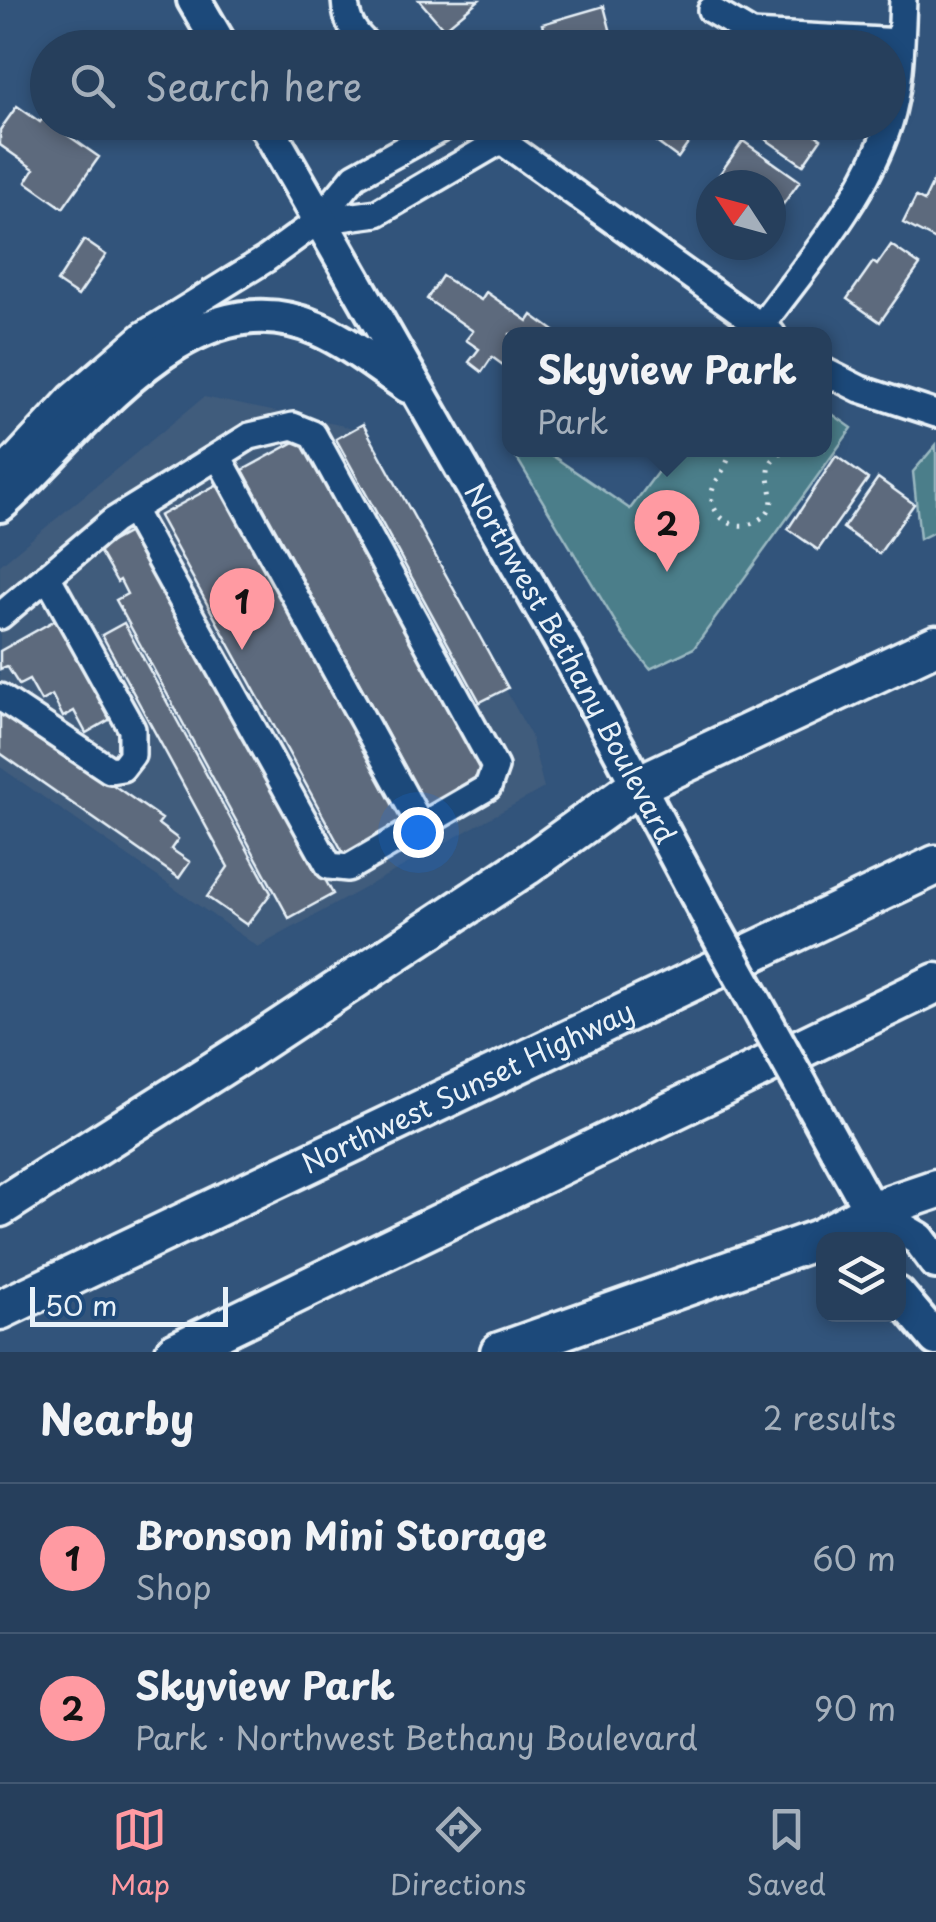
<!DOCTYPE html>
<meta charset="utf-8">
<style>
body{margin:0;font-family:"Playpen Sans",sans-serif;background:#2e4662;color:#f1f3f6}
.controls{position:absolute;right:30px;bottom:30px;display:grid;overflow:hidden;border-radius:20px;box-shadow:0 5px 15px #0003}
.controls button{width:90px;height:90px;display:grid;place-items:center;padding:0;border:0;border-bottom:2px solid #425872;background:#263f5c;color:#f1f3f6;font:50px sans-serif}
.compass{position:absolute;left:696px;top:170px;width:90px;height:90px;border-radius:50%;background:#263f5c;box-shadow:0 5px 15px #0003;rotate:306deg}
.scale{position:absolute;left:30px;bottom:25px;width:198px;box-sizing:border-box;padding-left:10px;border:5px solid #e8f1f8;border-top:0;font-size:28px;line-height:35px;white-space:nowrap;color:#e8f1f8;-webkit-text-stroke:8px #1f4a7a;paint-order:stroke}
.you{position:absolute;left:418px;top:832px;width:35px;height:35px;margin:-25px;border:8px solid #fff;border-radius:50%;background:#1a73e8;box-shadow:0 0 0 15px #1a73e833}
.badge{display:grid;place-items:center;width:65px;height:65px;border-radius:50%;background:#ff9aa2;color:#111;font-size:32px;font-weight:700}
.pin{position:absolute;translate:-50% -82px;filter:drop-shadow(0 2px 5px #0008)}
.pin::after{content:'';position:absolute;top:52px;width:35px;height:30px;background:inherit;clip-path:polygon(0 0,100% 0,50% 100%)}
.popup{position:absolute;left:502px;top:327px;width:330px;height:130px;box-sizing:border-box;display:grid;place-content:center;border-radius:20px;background:#263f5c;filter:drop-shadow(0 2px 8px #0005);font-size:32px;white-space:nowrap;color:#a4afbb}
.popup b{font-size:38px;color:#f1f3f6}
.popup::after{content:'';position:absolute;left:50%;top:100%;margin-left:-20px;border:20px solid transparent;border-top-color:#263f5c}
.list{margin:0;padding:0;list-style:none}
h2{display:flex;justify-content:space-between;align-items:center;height:130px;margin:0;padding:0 40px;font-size:42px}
h2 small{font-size:32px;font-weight:400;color:#a4afbb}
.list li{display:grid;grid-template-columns:65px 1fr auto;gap:30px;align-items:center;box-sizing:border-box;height:150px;padding:0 40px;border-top:2px solid #425872}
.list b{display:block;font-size:38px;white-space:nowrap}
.list p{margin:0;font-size:32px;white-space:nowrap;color:#a4afbb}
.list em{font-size:32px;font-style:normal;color:#a4afbb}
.icon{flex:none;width:55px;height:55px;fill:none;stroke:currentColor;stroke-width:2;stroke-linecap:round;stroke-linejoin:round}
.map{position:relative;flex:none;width:936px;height:1352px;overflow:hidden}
.search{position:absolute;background:#263f5c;box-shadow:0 5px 15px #0003;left:30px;right:30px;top:30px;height:110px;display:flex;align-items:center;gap:25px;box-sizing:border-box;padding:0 35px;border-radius:55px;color:#a4afbb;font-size:38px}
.sheet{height:430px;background:#263f5c}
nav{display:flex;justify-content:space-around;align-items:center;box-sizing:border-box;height:140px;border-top:2px solid #425872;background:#263f5c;font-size:28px;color:#a4afbb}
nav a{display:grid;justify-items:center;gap:5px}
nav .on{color:#ff9aa2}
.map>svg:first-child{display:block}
.built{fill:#3f5b7c}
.green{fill:#4b7e8a;stroke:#9ab8c1;stroke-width:2.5}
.building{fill:#5d6b7d;stroke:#e8f1f8;stroke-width:2.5}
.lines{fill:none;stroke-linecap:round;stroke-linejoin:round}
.minor-casing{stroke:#e8f1f8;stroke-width:32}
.major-casing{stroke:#e8f1f8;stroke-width:40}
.highway-casing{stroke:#e8f1f8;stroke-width:45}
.path{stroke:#e8f1f8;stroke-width:5;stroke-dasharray:2.5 8;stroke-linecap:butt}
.minor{stroke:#1f4a7a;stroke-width:25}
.major{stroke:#1f4a7a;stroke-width:32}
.highway{stroke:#1f4a7a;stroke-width:38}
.major-bridge-casing{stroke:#e8f1f8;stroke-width:40;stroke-linecap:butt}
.major-bridge{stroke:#1f4a7a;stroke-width:32}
.labels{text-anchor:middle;stroke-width:8;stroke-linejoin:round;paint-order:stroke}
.street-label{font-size:28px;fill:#e8f1f8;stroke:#1f4a7a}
</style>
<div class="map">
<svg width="936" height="1352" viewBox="0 0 936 1352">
<rect width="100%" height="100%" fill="#32547b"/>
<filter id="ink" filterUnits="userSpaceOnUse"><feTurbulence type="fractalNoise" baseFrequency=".01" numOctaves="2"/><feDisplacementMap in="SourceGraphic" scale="20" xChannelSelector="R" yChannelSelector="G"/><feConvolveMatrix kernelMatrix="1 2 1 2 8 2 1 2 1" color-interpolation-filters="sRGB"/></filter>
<g filter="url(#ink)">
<!-- built -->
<path class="built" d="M204 397 364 430 531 736 544 788 258 947 0 767V565Z"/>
<!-- green -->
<path class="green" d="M825 409 852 428 694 648 650 669 623 635 512 450H544L630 509 674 450H824Z
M936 445V531L920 539 913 472Z"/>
<!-- building -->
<path class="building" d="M419 0H479L444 29Z
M604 6 611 33 605 34 606 40 627 34 631 48H561L560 45 549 48 542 24Z
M17 106 40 122 43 118 99 157 63 208 26 182 34 169 0 145V130Z
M629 122H694L700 127 678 158Z
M766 122H833L826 133 821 129 817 136 821 139 803 165 758 134Z
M743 141 800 181 781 207 771 201V185H712Z
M936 176V240L903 223 916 197 924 201Z
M84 240 106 255 78 296 57 282Z
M891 245 920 265 880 322 847 299 873 262 877 265Z
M442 276 481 300 486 292 528 321 532 315 557 333 510 334 507 368 492 357 482 372 469 362 479 349 466 340 473 331 427 299Z
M363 424 508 688 480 702 336 439Z
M302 438 487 776 428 809 243 470Z
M836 456 868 479 818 550 788 529Z
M878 478 914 504 879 554 843 528Z
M218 484 403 822 344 854 159 516Z
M131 531 155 579 160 577 333 894 289 918 116 600 127 594 120 580 117 582 98 549Z
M59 618 114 717 86 733 74 711 63 717 52 695 41 701 29 680 19 685 7 666 0 669V651Z
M124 623 271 893 247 925 207 897 228 867 102 635Z
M0 706 162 819 158 824 178 839 171 849 190 862 179 878 0 753Z"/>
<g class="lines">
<defs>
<path id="minor" d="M345 0C346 22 354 34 371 48
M711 10 752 34 901 42
M475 122 772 334
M318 221 377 213 502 140
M761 326C807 264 865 198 889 123 901 84 901 41 903 0
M824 371 860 389 936 414
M218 456 421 826
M0 474 71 397 143 335 266 259 318 221 355 176 453 122
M0 616 113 521 250 436 293 426 313 434 495 767 488 787 348 868 329 866 132 510
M0 697 110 770 122 768 132 755V729L47 576"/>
<g id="major">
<path d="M194 0 222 48"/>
<path id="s1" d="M264 122 567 652 715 929"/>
<path d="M0 505C84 432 187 271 318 329 350 343 379 367 408 386"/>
<path d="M836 1148 871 1211 875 1240"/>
<path d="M871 1211 919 1239 936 1262"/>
<path d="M898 1294 936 1339"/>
</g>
<g id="highway">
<path d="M0 1207 244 1052 526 866 638 785 936 645"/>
<path id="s2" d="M0 1310 936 865"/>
<path d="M175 1352 936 983"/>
<path d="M500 1352 819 1239 871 1211 936 1189"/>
</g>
</defs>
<!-- minor casing -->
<use href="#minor" class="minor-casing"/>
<!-- major casing -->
<use href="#major" class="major-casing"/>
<!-- highway casing -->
<use href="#highway" class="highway-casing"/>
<!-- path -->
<path class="path" d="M729 450C731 473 698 487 718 514 723 520 729 524 738 525 746 526 753 524 760 519 785 502 761 481 772 461 773 460 782 451 783 450"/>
<!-- minor -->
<use href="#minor" class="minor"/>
<!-- major -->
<use href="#major" class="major"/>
<!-- highway -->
<use href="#highway" class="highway"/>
<defs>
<path id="major-bridge" d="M715 929 836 1148"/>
</defs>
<!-- major-bridge casing -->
<use href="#major-bridge" class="major-bridge-casing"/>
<!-- major-bridge -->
<use href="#major-bridge" class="major-bridge"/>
</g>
</g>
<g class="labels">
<!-- street labels -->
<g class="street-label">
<text dy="10" stroke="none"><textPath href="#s1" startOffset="622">Northwest Bethany Boulevard</textPath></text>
<text dy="10" stroke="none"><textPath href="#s2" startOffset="518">Northwest Sunset Highway</textPath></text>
</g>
</g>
</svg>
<div class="controls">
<button><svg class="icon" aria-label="layers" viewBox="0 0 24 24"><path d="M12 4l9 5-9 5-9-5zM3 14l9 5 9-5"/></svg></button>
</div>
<svg class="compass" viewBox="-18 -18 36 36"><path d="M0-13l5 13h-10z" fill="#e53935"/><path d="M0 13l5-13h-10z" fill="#a4afbb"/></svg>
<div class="scale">50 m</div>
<div class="you"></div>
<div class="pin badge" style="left:242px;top:650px">1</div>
<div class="pin badge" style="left:667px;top:572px">2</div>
<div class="popup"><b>Skyview Park</b>Park</div>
<div class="search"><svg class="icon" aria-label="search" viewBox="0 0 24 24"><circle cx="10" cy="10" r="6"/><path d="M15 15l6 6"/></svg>Search here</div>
</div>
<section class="sheet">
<h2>Nearby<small>2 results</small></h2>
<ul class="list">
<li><span class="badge">1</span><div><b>Bronson Mini Storage</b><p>Shop</p></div><em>60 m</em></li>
<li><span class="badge">2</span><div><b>Skyview Park</b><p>Park · Northwest Bethany Boulevard</p></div><em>90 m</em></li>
</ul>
</section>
<nav>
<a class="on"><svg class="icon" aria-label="map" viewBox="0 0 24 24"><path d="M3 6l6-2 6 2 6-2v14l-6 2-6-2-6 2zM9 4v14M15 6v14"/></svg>Map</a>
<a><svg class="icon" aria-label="directions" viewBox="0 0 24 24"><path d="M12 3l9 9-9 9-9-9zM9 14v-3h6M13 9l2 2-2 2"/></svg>Directions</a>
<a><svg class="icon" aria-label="saved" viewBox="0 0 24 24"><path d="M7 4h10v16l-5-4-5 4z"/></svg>Saved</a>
</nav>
